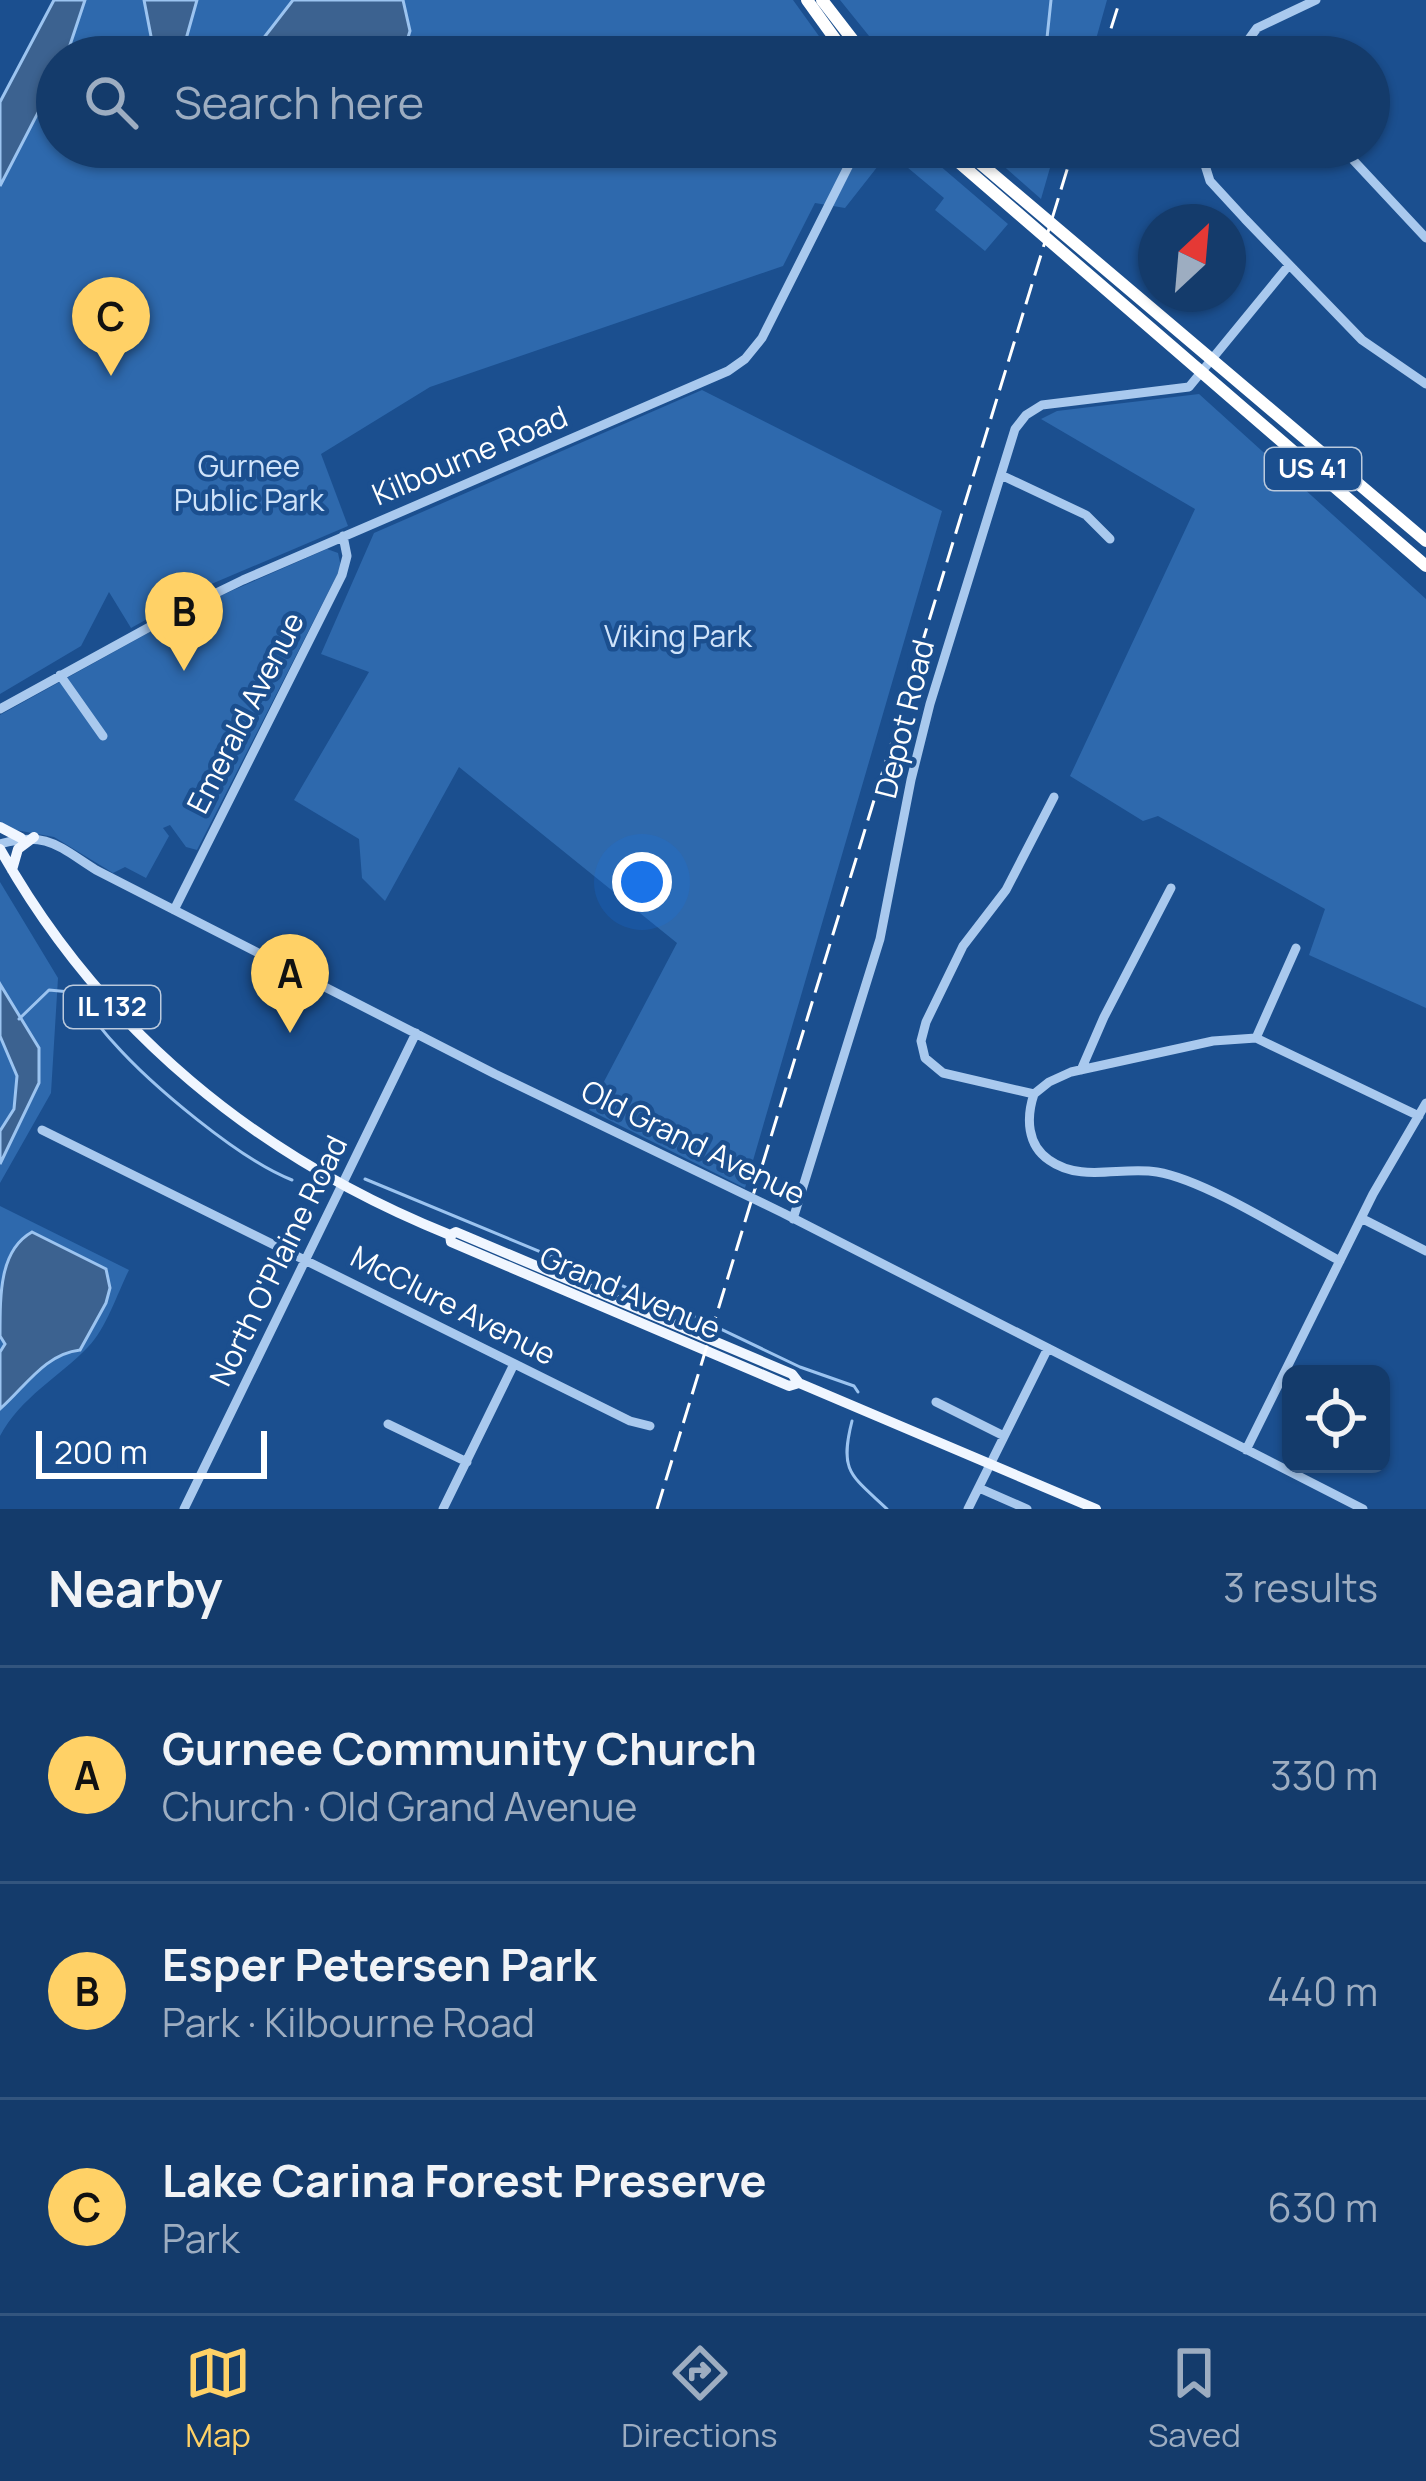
<!DOCTYPE html>
<meta charset="utf-8">
<style>
body{margin:0;font-family:Manrope,sans-serif;background:#1d4271;color:#f1f3f6}
.controls{position:absolute;right:36px;bottom:36px;display:grid;overflow:hidden;border-radius:18px;box-shadow:0 3px 9px #0004}
.controls button{width:108px;height:108px;display:grid;place-items:center;padding:0;border:0;border-bottom:3px solid #33557e;background:#143b6b;color:#f1f3f6;font:60px sans-serif}
.compass{position:absolute;left:1138px;top:204px;width:108px;height:108px;border-radius:50%;background:#143b6b;box-shadow:0 3px 9px #0004;rotate:26deg}
.scale{position:absolute;left:36px;bottom:30px;width:231px;box-sizing:border-box;padding-left:12px;border:6px solid #fff;border-top:0;font-size:33px;line-height:42px;white-space:nowrap;color:#fff;-webkit-text-stroke:9px #1b4f8f;paint-order:stroke}
.you{position:absolute;left:642px;top:882px;width:42px;height:42px;margin:-30px;border:9px solid #fff;border-radius:50%;background:#1a73e8;box-shadow:0 0 0 18px #1a73e833}
.badge{display:grid;place-items:center;width:78px;height:78px;border-radius:50%;background:#ffd166;color:#111;font-size:39px;font-weight:700}
.pin{position:absolute;translate:-50% -99px;filter:drop-shadow(0 3px 6px #0008)}
.pin::after{content:'';position:absolute;top:63px;width:42px;height:36px;background:inherit;clip-path:polygon(0 0,100% 0,50% 100%)}
.list{margin:0;padding:0;list-style:none}
h2{display:flex;justify-content:space-between;align-items:center;height:156px;margin:0;padding:0 48px;font-size:51px}
h2 small{font-size:39px;font-weight:400;color:#9dadc1}
.list li{display:grid;grid-template-columns:78px 1fr auto;gap:36px;align-items:center;box-sizing:border-box;height:216px;padding:0 48px;border-top:3px solid #33557e}
.list b{display:block;font-size:45px;white-space:nowrap}
.list p{margin:0;font-size:39px;white-space:nowrap;color:#9dadc1}
.list em{font-size:39px;font-style:normal;color:#9dadc1}
.icon{flex:none;width:66px;height:66px;fill:none;stroke:currentColor;stroke-width:2;stroke-linecap:round;stroke-linejoin:round}
.map{position:relative;flex:none;width:1426px;height:1509px;overflow:hidden}
.search{position:absolute;background:#143b6b;box-shadow:0 3px 9px #0004;left:36px;right:36px;top:36px;height:132px;display:flex;align-items:center;gap:30px;box-sizing:border-box;padding:0 42px;border-radius:66px;color:#9dadc1;font-size:45px}
.sheet{height:804px;background:#143b6b}
nav{display:flex;justify-content:space-around;align-items:center;box-sizing:border-box;height:168px;border-top:3px solid #33557e;background:#143b6b;font-size:33px;color:#9dadc1}
nav a{display:grid;justify-items:center;gap:6px}
nav .on{color:#ffd166}
.map>svg:first-child{display:block}
.green{fill:#2e69ad}
.water{fill:#3c6290;stroke:#9cc4f0;stroke-width:3}
.lines{fill:none;stroke-linecap:round;stroke-linejoin:round}
.stream{stroke:#9cc4f0;stroke-width:3}
.minor{stroke:#a9c9ee;stroke-width:9}
.major{stroke:#f0f6ff;stroke-width:10}
.highway{stroke:#fff;stroke-width:12}
.rail{stroke:#fff;stroke-width:3;stroke-dasharray:21 9;stroke-linecap:butt}
.labels{text-anchor:middle;stroke-width:9;stroke-linejoin:round;paint-order:stroke}
.shield{fill:#1b4f8f;stroke:#bbcadd;stroke-width:3}
.shield-label{font-size:27px;font-weight:bold;fill:#fff}
.street-label{font-size:30px;fill:#fff;stroke:#1b4f8f}
.park-label{font-size:30px;fill:#cfe3fa;stroke:#1b4f8f}
</style>
<div class="map">
<svg width="1426" height="1509" viewBox="0 0 1426 1509">
<rect width="100%" height="100%" fill="#1b4f8f"/>
<!-- green -->
<path class="green" d="M78 0H793L834 57H57V147H918L1008 224 985 251 935 210 944 198 889 152 845 208 815 203 783 266 430 387 321 454 348 526 209 585 131 628 109 592 81 646 0 694V179Z
M840 0H1107L1091 57H886Z
M982 147H1056L1041 199Z
M702 390 942 511 745 1188 589 1110 677 943 459 767 385 901 362 878 359 839 294 800 369 672 321 654 374 533Z
M1199 394 1426 599V1008L1309 955 1325 909 1158 816 1143 821 1070 776 1195 509 1041 419 1057 411Z
M327 549 338 553 341 567 197 850 186 847 170 825 163 828 169 836 146 878 125 867 113 873 54 837 10 829 0 824V715L197 606Z
M0 882 58 978 51 1093 0 1183Z
M0 1206 129 1270C117 1294 106 1329 88 1347 58 1378 21 1397 0 1436Z"/>
<!-- water -->
<path class="water" d="M54 0H85L66 57H57V76L0 186V102Z
M144 0H197L181 57H155Z
M293 0H403L410 31 402 57H249Z
M0 984 39 1048V1083L0 1164V1131L14 1109 17 1076 0 1036Z
M32 1232 106 1269 110 1288 106 1303 80 1350C45 1354 26 1386 0 1409V1352L5 1344 0 1336C0 1292 0 1250 32 1232Z"/>
<g class="lines">
<!-- stream -->
<path class="stream" d="M1045 57 1051 0
M1039 165 1040 147
M19 1019 49 990 70 992C86 1006 98 1026 113 1042 151 1085 240 1160 292 1180
M365 1179 683 1311 800 1367 854 1386 858 1392
M852 1421C839 1472 851 1475 887 1509"/>
<!-- minor -->
<path class="minor" d="M1236 57 1257 28 1316 0
M1208 147 1205 165 1210 181 1245 219 1362 340 1426 384
M1341 147 1426 238
M1001 475 1086 515 1110 539
M60 675 103 736
M0 709 175 613 243 580 728 371 745 359 762 338 858 147
M0 844C47 831 58 846 96 870L495 1074 783 1213 1363 1509
M174 910 342 575 347 556 343 536
M1256 1038 1296 948
M1081 1070 1104 1017 1171 888
M1034 1094 943 1073 925 1058 921 1041 926 1022 963 946 1006 890 1054 797
M1034 1094 1049 1082 1071 1072 1213 1041 1256 1038 1419 1116
M1034 1094C1026 1118 1027 1145 1049 1160 1081 1183 1121 1166 1157 1172 1206 1180 1293 1236 1340 1261
M42 1130 630 1421 650 1426
M1361 1218 1426 1251
M793 1219 880 939 911 780 930 704 1015 429 1026 415 1042 405 1189 387 1289 265
M936 1402 1004 1436
M388 1424 467 1462
M1246 1450 1373 1194 1426 1103
M979 1488 1027 1509
M184 1509 416 1033
M443 1509 514 1364
M968 1509 1048 1348"/>
<!-- major -->
<path class="major" d="M0 827 21 838
M0 849C101 1030 258 1158 450 1235L456 1232 792 1374 799 1383 1096 1509
M12 870 18 849 34 837
M450 1235 451 1242 789 1386 799 1383"/>
<!-- highway -->
<path class="highway" d="M807 0 848 57
M822 0 866 57
M941 147 1426 566
M961 147 1426 541"/>
<!-- rail -->
<path class="rail" d="M1102 57 1120 0
M657 1509 1074 147"/>
</g>
<g class="labels">
<!-- shield labels -->
<g class="shield">
<rect x="1265" y="448" width="96" height="42" rx="9"/>
<rect x="64" y="986" width="96" height="42" rx="9"/>
</g>
<g class="shield-label">
<text x="1313" y="478">US 41</text>
<text x="112" y="1016">IL 132</text>
</g>
<!-- street labels -->
<g class="street-label">
<text transform="translate(470 456) rotate(-23)" y="10">Kilbourne Road</text>
<text transform="translate(246 713) rotate(-63)" y="10">Emerald Avenue</text>
<text transform="translate(905 719) rotate(-76)" y="10">Depot Road</text>
<text transform="translate(693 1143) rotate(26)" y="10">Old Grand Avenue</text>
<text transform="translate(279 1261) rotate(-64)" y="10">North O'Plaine Road</text>
<text transform="translate(630 1293) rotate(23)" y="10">Grand Avenue</text>
<text transform="translate(453 1306) rotate(27)" y="10">McClure Avenue</text>
</g>
<!-- park labels -->
<g class="park-label">
<text x="249" y="477">Gurnee<tspan x="249" dy="34">Public Park</tspan></text>
<text x="678" y="647">Viking Park</text>
</g>
</g>
</svg>
<div class="controls">
<button><svg class="icon" aria-label="locate" viewBox="0 0 24 24"><circle cx="12" cy="12" r="6"/><path d="M12 2v4M12 18v4M2 12h4M18 12h4"/></svg></button>
</div>
<svg class="compass" viewBox="-18 -18 36 36"><path d="M0-13l5 13h-10z" fill="#e53935"/><path d="M0 13l5-13h-10z" fill="#9dadc1"/></svg>
<div class="scale">200 m</div>
<div class="you"></div>
<div class="pin badge" style="left:290px;top:1033px">A</div>
<div class="pin badge" style="left:184px;top:671px">B</div>
<div class="pin badge" style="left:111px;top:376px">C</div>
<div class="search"><svg class="icon" aria-label="search" viewBox="0 0 24 24"><circle cx="10" cy="10" r="6"/><path d="M15 15l6 6"/></svg>Search here</div>
</div>
<section class="sheet">
<h2>Nearby<small>3 results</small></h2>
<ul class="list">
<li><span class="badge">A</span><div><b>Gurnee Community Church</b><p>Church · Old Grand Avenue</p></div><em>330 m</em></li>
<li><span class="badge">B</span><div><b>Esper Petersen Park</b><p>Park · Kilbourne Road</p></div><em>440 m</em></li>
<li><span class="badge">C</span><div><b>Lake Carina Forest Preserve</b><p>Park</p></div><em>630 m</em></li>
</ul>
</section>
<nav>
<a class="on"><svg class="icon" aria-label="map" viewBox="0 0 24 24"><path d="M3 6l6-2 6 2 6-2v14l-6 2-6-2-6 2zM9 4v14M15 6v14"/></svg>Map</a>
<a><svg class="icon" aria-label="directions" viewBox="0 0 24 24"><path d="M12 3l9 9-9 9-9-9zM9 14v-3h6M13 9l2 2-2 2"/></svg>Directions</a>
<a><svg class="icon" aria-label="saved" viewBox="0 0 24 24"><path d="M7 4h10v16l-5-4-5 4z"/></svg>Saved</a>
</nav>
